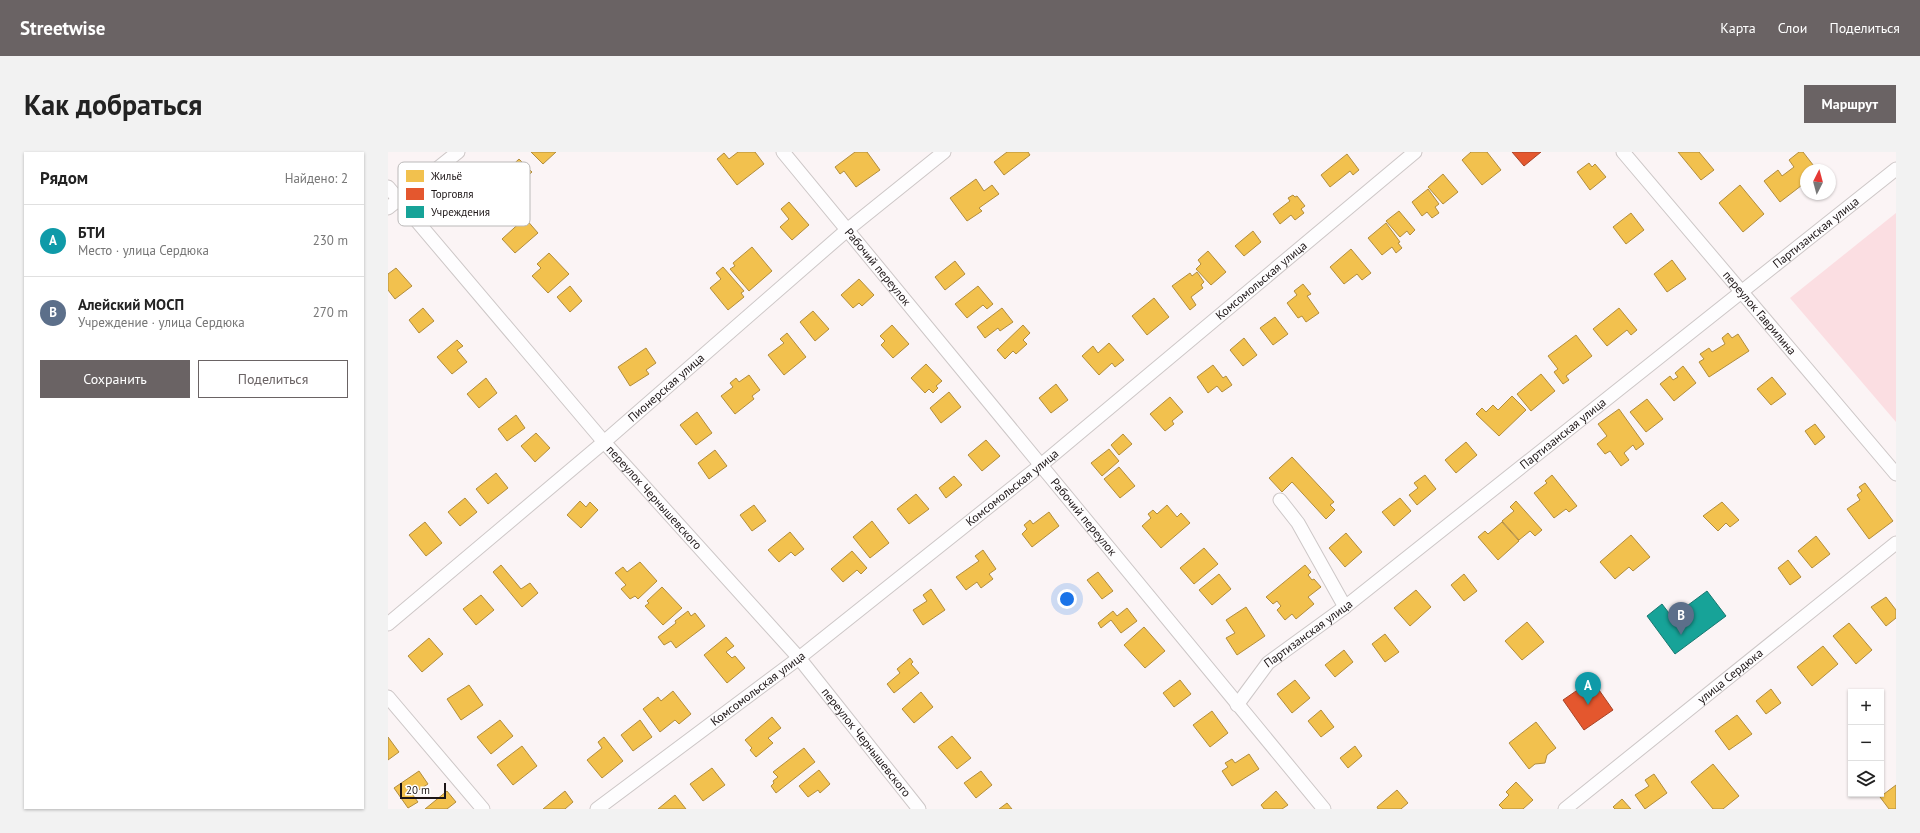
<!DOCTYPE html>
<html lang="ru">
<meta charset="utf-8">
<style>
body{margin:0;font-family:"PT Sans",sans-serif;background:#f2f2f2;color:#222}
.controls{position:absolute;right:12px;bottom:12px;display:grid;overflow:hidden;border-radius:0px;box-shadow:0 1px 3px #0004}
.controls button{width:36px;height:36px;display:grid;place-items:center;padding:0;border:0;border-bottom:1px solid #e0e0e0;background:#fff;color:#222;font:20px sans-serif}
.compass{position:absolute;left:1412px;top:12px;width:36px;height:36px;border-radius:50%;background:#fff;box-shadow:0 1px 3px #0004;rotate:6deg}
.scale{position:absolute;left:12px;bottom:10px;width:46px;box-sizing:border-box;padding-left:4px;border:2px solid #1c1516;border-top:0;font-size:11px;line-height:14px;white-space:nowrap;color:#1c1516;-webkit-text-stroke:3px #fff;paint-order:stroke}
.you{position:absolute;left:679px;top:447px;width:14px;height:14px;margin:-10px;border:3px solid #fff;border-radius:50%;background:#1a73e8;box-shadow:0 0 0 6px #1a73e833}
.badge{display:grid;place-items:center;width:26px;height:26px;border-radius:50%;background:#6a6364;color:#fff;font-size:13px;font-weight:700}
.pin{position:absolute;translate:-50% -33px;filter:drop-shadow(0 1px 2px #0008)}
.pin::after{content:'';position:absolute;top:21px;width:14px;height:12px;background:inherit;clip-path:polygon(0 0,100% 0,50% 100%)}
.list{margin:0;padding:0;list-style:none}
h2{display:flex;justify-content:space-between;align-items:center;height:52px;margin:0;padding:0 16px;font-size:17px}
h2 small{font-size:13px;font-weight:400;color:#767676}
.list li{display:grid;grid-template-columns:26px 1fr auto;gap:12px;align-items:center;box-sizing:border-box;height:72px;padding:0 16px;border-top:1px solid #e0e0e0}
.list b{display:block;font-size:15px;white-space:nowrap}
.list p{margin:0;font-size:13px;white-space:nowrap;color:#767676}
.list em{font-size:13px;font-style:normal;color:#767676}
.actions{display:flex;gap:8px;padding:12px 16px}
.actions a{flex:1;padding:9px 0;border:1px solid #6a6364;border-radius:0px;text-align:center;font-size:14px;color:#6a6364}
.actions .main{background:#6a6364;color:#fff}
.icon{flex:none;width:22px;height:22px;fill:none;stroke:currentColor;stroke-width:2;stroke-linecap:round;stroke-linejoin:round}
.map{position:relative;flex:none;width:1508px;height:657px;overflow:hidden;border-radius:0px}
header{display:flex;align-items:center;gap:24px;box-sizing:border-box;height:56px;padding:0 20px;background:#6a6364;color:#fff}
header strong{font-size:19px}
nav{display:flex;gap:22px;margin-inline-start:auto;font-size:14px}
.intro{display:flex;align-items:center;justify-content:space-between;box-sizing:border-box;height:96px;padding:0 24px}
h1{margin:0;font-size:28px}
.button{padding:10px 18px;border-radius:0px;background:#6a6364;color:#fff;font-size:14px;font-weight:700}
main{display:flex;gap:24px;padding:0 24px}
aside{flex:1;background:#fff;border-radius:0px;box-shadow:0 1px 3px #0004}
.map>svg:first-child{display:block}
.green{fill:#fbdee2}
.homes{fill:#f2c14e;stroke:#b28d3d}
.shops{fill:#e4572e;stroke:#a84327}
.public{fill:#17a398;stroke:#187871}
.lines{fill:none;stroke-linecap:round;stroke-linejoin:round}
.street-casing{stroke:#cdc7c7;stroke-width:15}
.street{stroke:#fefdfe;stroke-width:13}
.labels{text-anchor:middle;stroke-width:4;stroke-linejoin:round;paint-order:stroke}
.street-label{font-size:12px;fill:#1c1516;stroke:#fff}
.key{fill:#fff;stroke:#bbb9b9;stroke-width:1}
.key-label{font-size:11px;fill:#1c1516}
</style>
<header>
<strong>Streetwise</strong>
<nav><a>Карта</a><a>Слои</a><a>Поделиться</a></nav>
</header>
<div class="intro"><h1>Как добраться</h1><a class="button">Маршрут</a></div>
<main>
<aside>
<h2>Рядом<small>Найдено: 2</small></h2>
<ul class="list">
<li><span class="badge" style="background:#0f9aa8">A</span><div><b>БТИ</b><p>Место · улица Сердюка</p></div><em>230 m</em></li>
<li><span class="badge" style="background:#5c6f8a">B</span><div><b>Алейский МОСП</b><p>Учреждение · улица Сердюка</p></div><em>270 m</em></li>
</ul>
<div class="actions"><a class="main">Сохранить</a><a>Поделиться</a></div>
</aside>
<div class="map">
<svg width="1508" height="657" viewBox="0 0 1508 657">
<rect width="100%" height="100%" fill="#fbf4f5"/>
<!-- green -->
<path class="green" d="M1508 61V270L1402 146Z"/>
<!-- homes -->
<path class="homes" d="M143 0H168L155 12Z
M350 0H367L376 12 349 33 329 7 336 1 341 7Z
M467 0H479L492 18 468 35 456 19 452 22 447 15Z
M619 0H640L642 3 616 23 606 10Z
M1083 0H1099L1113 18 1094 33 1074 8Z
M1290 0H1311L1326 18 1313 28Z
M1411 0H1415L1429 18H1418V30L1392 50 1376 29 1390 18 1394 24 1406 15 1401 8Z
M959 2 971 18 965 23 962 19 942 35 933 23Z
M131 7 144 20 132 31 135 33 127 41 112 25Z
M1201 11 1204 15 1207 12 1218 25 1202 38 1189 20Z
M1055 22 1070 40 1055 52 1040 35Z
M588 27 596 39 604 33 611 42 591 56 594 59 579 69 562 46Z
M1352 33 1376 62 1355 80 1331 51Z
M1040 37 1051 52 1047 55 1051 61 1044 66 1039 60 1034 64 1024 50Z
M905 43 907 45 909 44 917 54 913 57 916 61 907 68 903 63 892 72 885 62 902 49 900 46Z
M401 50 421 73 404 88 392 75 401 67 393 57Z
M1011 59 1027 78 1022 83 1019 79 1012 85 998 69Z
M1243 61 1256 78 1238 92 1225 75Z
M137 66 150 81 127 101 114 87Z
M998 71 1012 90 1010 91 1014 96 1008 101 1004 95 994 103 980 86Z
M865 79 873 90 856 104 847 94Z
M364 95 384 119 361 139 342 117 347 114 345 111Z
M963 97 983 121 974 128 969 122 956 132 942 115Z
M820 99 838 120 823 133 808 117 813 112 810 108Z
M161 101 181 122 160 141 144 124 153 116 149 112Z
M1284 108 1298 127 1279 140 1266 122Z
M567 109 577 122 557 138 547 125Z
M335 115 356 139 353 141 356 145 340 158 322 136 333 127 328 121Z
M8 116 24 134 7 147 0 138V122Z
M809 120 816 130 813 133 815 136 803 145 808 153 802 158 784 134 802 121 804 124Z
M471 127 486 143 474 154 471 151 465 156 453 143Z
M915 132 923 142 919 144 931 161 918 170 914 164 910 166 899 151 909 143 906 139Z
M182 134 194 149 182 160 169 145Z
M590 134 605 152 599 157 595 153 579 166 567 152Z
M766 146 781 165 759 183 744 164Z
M35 156 46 169 31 181 21 168Z
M614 156 625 170 612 179 610 176 597 186 589 175Z
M1231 156 1249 178 1243 183 1239 178 1219 194 1205 177Z
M425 159 441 177 427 189 412 170Z
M887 165 900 182 885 193 872 176Z
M504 173 521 192 505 206 493 193 497 189 492 184Z
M635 173 642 181 635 188 639 192 628 202 625 199 617 207 609 198Z
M399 181 418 205 396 223 380 203 396 191 392 187Z
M1340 181 1344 186 1350 182 1361 199 1321 225 1311 210 1316 207 1312 202 1321 196 1324 200 1337 192 1334 186Z
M1188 183 1204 204 1178 224 1181 228 1175 232 1166 220 1170 217 1160 204Z
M856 186 869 203 855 214 842 198Z
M69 188 75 194 69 198 79 210 64 222 49 205Z
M721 191 736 208 727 215 724 211 711 223 694 204 705 194 710 201Z
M258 196 268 211 258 218 261 222 242 234 230 215Z
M538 212 554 229 548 234 550 236 545 241 541 237 537 241 523 226Z
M825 213 835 226 838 224 844 233 834 240 829 234 820 241 809 225Z
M1295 214 1308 231 1286 249 1272 232 1282 224 1285 228 1290 225 1287 221Z
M1153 222 1167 239 1143 259 1129 242Z
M361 223 372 238 364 244 366 247 347 262 333 244 345 235 342 231 348 226 351 230Z
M1384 225 1398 242 1383 253 1369 237Z
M98 226 109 241 91 256 79 242Z
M668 232 680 248 663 261 651 246Z
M561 240 573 255 553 271 542 256Z
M1124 244 1138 258 1111 284 1088 262 1094 256 1098 260 1105 253 1110 258Z
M782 245 795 260 784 269 786 272 777 279 762 262Z
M1259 247 1275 267 1258 280 1242 260Z
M1231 257 1256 292 1248 298 1245 293 1236 301 1241 308 1233 314 1222 299 1217 302 1209 292 1219 284 1210 272Z
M309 260 324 281 308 293 292 273Z
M128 263 137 276 119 289 110 277Z
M1427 272 1437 285 1427 293 1417 279Z
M148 281 162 296 147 310 133 294Z
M735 282 744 292 731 303 723 293Z
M598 288 612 304 594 319 580 303Z
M1078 290 1089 303 1068 321 1057 308Z
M721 297 731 309 714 324 703 311Z
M327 298 339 314 321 327 310 311Z
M904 305 946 350 942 353 947 358 938 367 904 330 894 340 881 326Z
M731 315 747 334 732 346 716 327Z
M108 321 120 336 100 352 88 337Z
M1037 323 1048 337 1029 353 1021 343 1030 336 1026 331Z
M1164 323 1189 354 1181 360 1178 357 1166 366 1146 341 1159 331 1157 329Z
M566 324 574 333 558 346 551 336Z
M1477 331 1505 369 1481 387 1459 357 1472 348 1469 343 1474 339 1471 335Z
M528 342 541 357 521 372 509 357Z
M77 346 89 360 72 374 60 360Z
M1012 346 1023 359 1006 374 994 360Z
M192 349 198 355 202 350 210 358 193 376 179 363Z
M1128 349 1154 378 1147 384 1142 379 1131 388 1114 369 1126 359 1122 355Z
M1334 350 1351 368 1342 375 1338 371 1330 379 1315 364Z
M366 353 378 369 364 379 352 363Z
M779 353 789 365 793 361 802 371 773 396 754 374 763 366 760 362 765 358 769 362Z
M661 360 671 374 644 395 634 382 639 377 636 373 642 368 645 372Z
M484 369 501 391 482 406 465 385Z
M37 370 54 391 38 404 21 383Z
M1114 370 1131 389 1110 408 1090 385 1097 379 1100 382Z
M402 380 416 397 407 404 403 400 391 410 380 398Z
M958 381 974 400 957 415 941 396Z
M1243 383 1262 405 1245 419 1241 415 1227 427 1212 410Z
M1428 384 1442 402 1424 416 1410 399Z
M816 396 830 412 806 432 792 416Z
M595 398 608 417 601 422 605 427 593 436 589 430 578 438 568 425 591 409 587 404Z
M464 399 479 416 473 422 469 418 455 430 443 417Z
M1400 408 1413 425 1402 433 1390 416Z
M252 410 269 429 250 447 247 444 242 447 233 437 238 433 227 421 235 415 239 420Z
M113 413 133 437 142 431 150 441 134 455 105 420Z
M917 413 923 420 920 423 924 428 926 427 933 435 920 445 926 452 908 467 904 462 897 468 889 458 893 454 889 449 885 452 878 445Z
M710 420 725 439 714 447 699 428Z
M831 422 843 437 824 453 811 438Z
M1076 422 1089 439 1076 449 1063 433Z
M274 435 294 456 275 473 257 454 261 451 259 449Z
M543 437 557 458 535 473 525 458 539 449 535 443Z
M1028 438 1043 455 1022 474 1006 456Z
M93 443 106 458 88 473 75 457Z
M1498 445 1508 458V466L1498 474 1483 455Z
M858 455 877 484 849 503 838 486 847 481 838 468Z
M739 456 749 469 733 481 723 468 713 476 710 471 725 459 729 464Z
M300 459 303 464 307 461 317 474 288 496 283 489 276 493 270 485 288 471 287 469Z
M1139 470 1156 490 1134 508 1117 489Z
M1461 471 1484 498 1468 512 1445 484Z
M756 475 777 499 757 516 736 493Z
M997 482 1011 500 997 510 984 492Z
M338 485 346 494 338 500 344 506 347 504 357 516 339 531 316 503Z
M41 486 55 502 34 520 20 504Z
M1435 494 1450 512 1424 534 1409 515Z
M956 498 965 510 947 525 937 513Z
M522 506 525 510 523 512 531 521 506 541 499 532 512 521 509 517Z
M792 528 803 542 786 555 775 541Z
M907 528 922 546 904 561 889 542Z
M81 533 95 553 73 568 59 547Z
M1383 537 1393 551 1378 562 1368 549Z
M285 539 303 562 291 572 287 568 272 580 255 557 270 545 273 549Z
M533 540 545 555 526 571 514 557Z
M933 558 946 575 933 585 920 569Z
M824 559 840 581 822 595 805 573Z
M1349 563 1364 582 1341 598 1327 579Z
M384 565 393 576 380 586 385 591 368 605 362 598 364 596 357 588Z
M112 568 125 584 103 602 89 585Z
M252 568 264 585 245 599 233 583Z
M1148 570 1168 596 1159 603 1157 611 1147 612 1141 617 1121 591Z
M564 584 583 606 569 617 550 595Z
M0 585 11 600 0 608Z
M216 585 235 609 214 626 199 608 214 596 210 590Z
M134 594 149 614 125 633 109 613Z
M967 594 974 604 960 616 952 606Z
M416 596 427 610 388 641 383 634 386 631 385 629 390 625 385 620Z
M861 602 871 617 844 634 834 619 840 615 837 611 844 607 847 611Z
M1325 612 1351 644 1335 657H1325L1303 630Z
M324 616 337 633 315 649 302 632Z
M431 618 442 632 432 641 430 638 420 645 411 634Z
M31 619 40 632 24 642 30 650 20 656 6 636Z
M593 619 604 633 588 646 576 631Z
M1266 622 1279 641 1257 657 1247 643 1261 634 1257 628Z
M1128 630 1145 648 1135 657H1115L1111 653 1121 643 1118 640Z
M1508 633V657H1501L1492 645Z
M1009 638 1020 651 1013 657H990L989 655Z
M59 639 68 650 59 657H37Z
M177 639 185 650 177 657H155Z
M888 639 900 653 894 657H876L873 653Z
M287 643 298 657H270Z
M1234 647 1243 657H1227L1225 655Z
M619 651 624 657H611Z"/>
<!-- shops -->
<path class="shops" d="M1124 0H1153L1136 14Z
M1204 528 1225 558 1196 578 1175 548Z"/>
<!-- public -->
<path class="public" d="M1319 439 1338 464 1287 502 1259 464 1274 452 1284 465Z"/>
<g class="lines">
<defs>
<g id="street">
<path id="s1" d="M395 0 936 657"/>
<path id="s2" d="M1235 0 1508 322"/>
<path id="s3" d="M0 35 216 290 411 506 531 657"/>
<path d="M0 56 70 0"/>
<path d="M892 348 910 371 957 455"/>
<path id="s4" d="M0 472 216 290 459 78 556 0"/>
<path d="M0 545 95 657"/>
<path id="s5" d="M849 553 880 511 957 455 1508 17"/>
<path id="s6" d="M209 657 411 506 653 313 1027 0"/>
<path id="s7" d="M1177 657 1508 391"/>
</g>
</defs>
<!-- street casing -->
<use href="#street" class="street-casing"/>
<!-- street -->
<use href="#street" class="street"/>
</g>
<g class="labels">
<!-- street labels -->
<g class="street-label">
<text dy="4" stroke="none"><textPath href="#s5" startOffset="749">Партизанская улица</textPath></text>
<text dy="4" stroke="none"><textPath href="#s1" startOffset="149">Рабочий переулок</textPath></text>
<text dy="4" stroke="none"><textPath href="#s6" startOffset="849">Комсомольская улица</textPath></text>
<text dy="4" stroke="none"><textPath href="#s2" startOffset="211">переулок Гаврилина</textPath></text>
<text dy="4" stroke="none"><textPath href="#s4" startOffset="365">Пионерская улица</textPath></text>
<text dy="4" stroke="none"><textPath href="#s5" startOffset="426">Партизанская улица</textPath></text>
<text dy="4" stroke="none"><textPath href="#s6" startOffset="525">Комсомольская улица</textPath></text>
<text dy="4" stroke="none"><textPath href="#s3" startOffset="409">переулок Чернышевского</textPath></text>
<text dy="4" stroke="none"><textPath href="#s1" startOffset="473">Рабочий переулок</textPath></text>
<text dy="4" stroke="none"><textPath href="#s5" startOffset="102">Партизанская улица</textPath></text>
<text dy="4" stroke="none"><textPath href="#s7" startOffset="212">улица Сердюка</textPath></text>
<text dy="4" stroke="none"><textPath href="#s6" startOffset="201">Комсомольская улица</textPath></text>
<text dy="4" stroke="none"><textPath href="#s3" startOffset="733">переулок Чернышевского</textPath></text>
</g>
</g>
<!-- legend -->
<rect x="10" y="10" width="132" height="64" rx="6" class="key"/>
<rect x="18" y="18" width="18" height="12" fill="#f2c14e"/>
<rect x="18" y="36" width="18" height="12" fill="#e4572e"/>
<rect x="18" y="54" width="18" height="12" fill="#17a398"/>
<g class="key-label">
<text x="43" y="28">Жильё</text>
<text x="43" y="46">Торговля</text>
<text x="43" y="64">Учреждения</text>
</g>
</svg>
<div class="controls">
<button>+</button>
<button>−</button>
<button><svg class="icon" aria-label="layers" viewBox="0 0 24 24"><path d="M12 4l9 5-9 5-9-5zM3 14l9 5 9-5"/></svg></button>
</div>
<svg class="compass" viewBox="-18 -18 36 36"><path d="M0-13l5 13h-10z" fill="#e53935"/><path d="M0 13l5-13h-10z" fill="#767676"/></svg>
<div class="scale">20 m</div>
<div class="you"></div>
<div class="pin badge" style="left:1200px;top:553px;background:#0f9aa8">A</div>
<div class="pin badge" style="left:1293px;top:483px;background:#5c6f8a">B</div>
</div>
</main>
